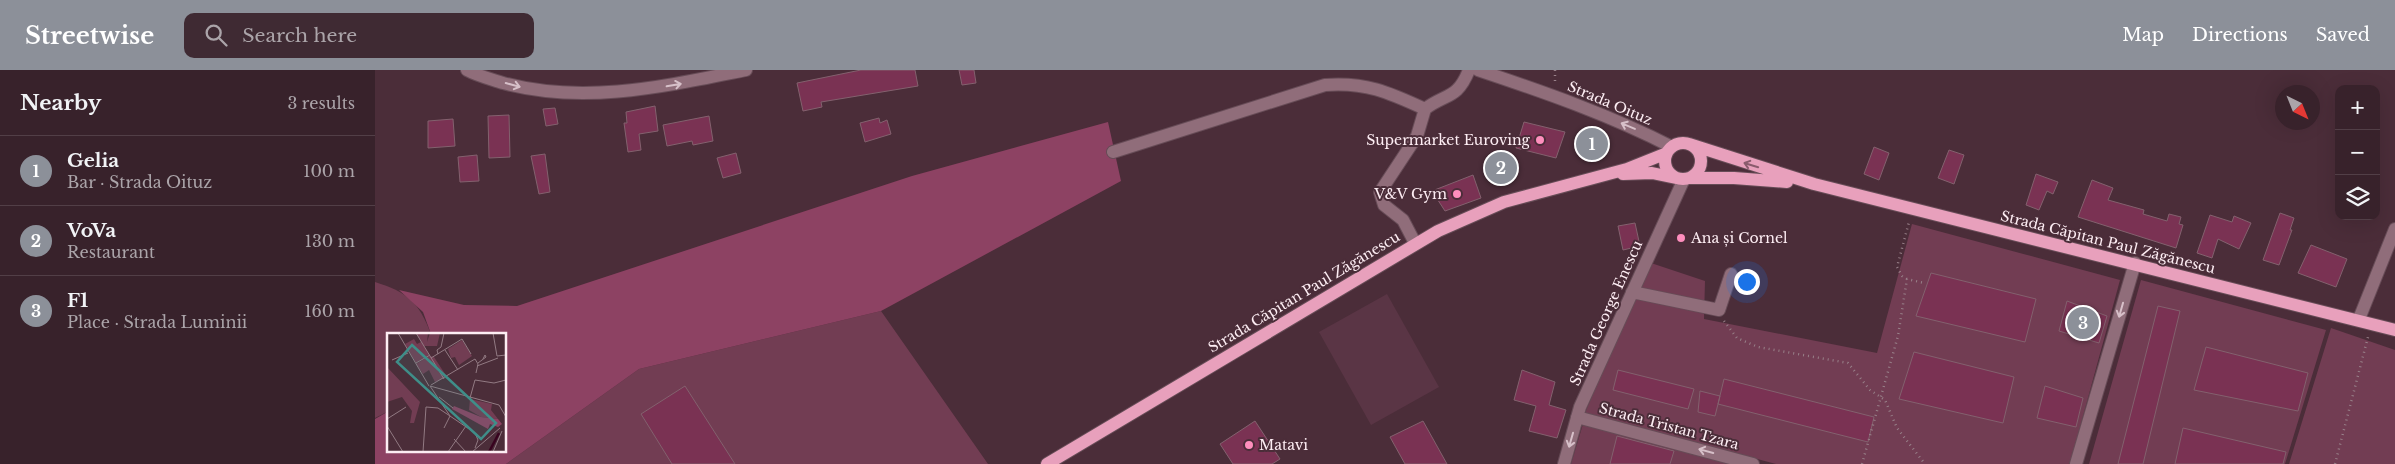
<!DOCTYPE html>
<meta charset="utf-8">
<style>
body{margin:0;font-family:"Libre Baskerville",serif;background:#3f2a33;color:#f1f3f6}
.controls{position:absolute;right:15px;top:15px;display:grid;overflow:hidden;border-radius:10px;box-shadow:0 5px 20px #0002}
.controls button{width:45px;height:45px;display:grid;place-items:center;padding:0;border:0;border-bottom:1px solid #523f47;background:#38222b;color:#f1f3f6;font:25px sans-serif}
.compass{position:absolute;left:1900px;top:15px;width:45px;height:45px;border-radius:50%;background:#38222b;box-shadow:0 5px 20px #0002;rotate:137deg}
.you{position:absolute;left:1371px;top:211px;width:18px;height:18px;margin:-12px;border:4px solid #fff;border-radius:50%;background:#1a73e8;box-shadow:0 0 0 8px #1a73e833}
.badge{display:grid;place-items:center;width:32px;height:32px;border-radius:50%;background:#8c9099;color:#fff;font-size:16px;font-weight:700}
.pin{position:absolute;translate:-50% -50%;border:2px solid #fff;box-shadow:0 1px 5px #0006}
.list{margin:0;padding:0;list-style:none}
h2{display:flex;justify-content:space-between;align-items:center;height:65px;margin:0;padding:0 20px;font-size:21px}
h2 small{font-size:16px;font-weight:400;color:#aba4a9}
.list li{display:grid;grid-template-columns:32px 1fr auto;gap:15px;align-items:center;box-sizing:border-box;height:70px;padding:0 20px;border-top:1px solid #523f47}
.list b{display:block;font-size:19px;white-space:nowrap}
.list p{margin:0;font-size:16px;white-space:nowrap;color:#aba4a9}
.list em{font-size:16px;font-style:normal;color:#aba4a9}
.icon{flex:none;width:28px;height:28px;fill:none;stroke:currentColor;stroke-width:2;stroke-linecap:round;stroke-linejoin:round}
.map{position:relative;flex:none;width:2020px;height:394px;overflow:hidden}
header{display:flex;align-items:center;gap:30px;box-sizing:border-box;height:70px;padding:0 25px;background:#8c9099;color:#fff}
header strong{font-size:24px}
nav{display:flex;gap:28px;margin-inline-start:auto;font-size:18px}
.search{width:350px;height:45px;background:#3f2a33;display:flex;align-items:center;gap:12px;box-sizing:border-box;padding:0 18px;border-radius:10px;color:#aba4a9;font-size:19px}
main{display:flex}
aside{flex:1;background:#38222b}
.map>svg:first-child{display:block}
.built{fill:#5a3545}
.green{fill:#723d53}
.forest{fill:#8d4263}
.building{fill:#7a3253;stroke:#83616e}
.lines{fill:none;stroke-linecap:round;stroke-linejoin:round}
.minor-casing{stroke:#674c57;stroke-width:14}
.major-casing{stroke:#674c57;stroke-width:14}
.path{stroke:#988089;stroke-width:2.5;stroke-dasharray:1 4;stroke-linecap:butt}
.minor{stroke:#906d7a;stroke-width:12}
.major{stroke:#e8a0bc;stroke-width:12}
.oneway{stroke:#d7c0c9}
.oneway2{stroke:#8a5b6d}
.poi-dot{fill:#fe8ebd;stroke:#4b2d39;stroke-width:2}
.labels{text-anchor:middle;stroke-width:4;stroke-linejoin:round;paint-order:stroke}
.street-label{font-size:14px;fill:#fdedf3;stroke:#4b2d39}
.poi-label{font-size:14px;fill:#fdedf3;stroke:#4b2d39;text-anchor:end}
.inset-river{fill:none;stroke:#38031f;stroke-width:2.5}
.inset-road{fill:none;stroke:#927a83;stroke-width:1}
.view{fill:#3f8e89;fill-opacity:0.15;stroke:#3f8e89;stroke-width:2.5}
.inset-edge{fill:none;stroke:#fdedf3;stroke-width:2.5}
</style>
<header>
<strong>Streetwise</strong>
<div class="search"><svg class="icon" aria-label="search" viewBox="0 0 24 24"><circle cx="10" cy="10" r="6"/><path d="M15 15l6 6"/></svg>Search here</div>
<nav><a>Map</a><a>Directions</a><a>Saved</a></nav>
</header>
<main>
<aside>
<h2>Nearby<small>3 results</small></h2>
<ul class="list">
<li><span class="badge">1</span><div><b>Gelia</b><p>Bar · Strada Oituz</p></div><em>100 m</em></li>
<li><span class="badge">2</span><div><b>VoVa</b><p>Restaurant</p></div><em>130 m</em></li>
<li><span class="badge">3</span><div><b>F1</b><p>Place · Strada Luminii</p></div><em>160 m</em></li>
</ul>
</aside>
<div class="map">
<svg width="2020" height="394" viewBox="0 0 2020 394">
<rect width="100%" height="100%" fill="#4b2d39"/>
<!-- built -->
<path class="built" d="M1012 224 1064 317 996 355 944 262Z"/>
<!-- green -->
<path class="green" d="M1537 154 1745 210 1695 394H1401L1210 343 1273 192 1330 211 1329 249 1502 283Z
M1766 210 1951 260 1910 394H1714Z
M0 212C32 222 44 232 56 264H14V341L0 348Z
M506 241 613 394H131L264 299Z
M1956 258 2020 280V394H1914Z
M1208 354 1357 394H1196Z"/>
<!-- forest -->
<path class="forest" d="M733 52 746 111 506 241 264 299 131 394H0V349L14 341V380H130V264H56L48 242 24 220 89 235 142 236 537 106Z"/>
<!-- building -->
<path class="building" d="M486 0H540L543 16 446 32 447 37 428 41 422 13Z
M584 0H599L601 13 587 15Z
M280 36 283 61 264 64 266 80 253 82 249 53H252L251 42Z
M180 38 183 54 171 56 168 39Z
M134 45 135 87 114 88 113 46Z
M334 46 338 71 318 75 317 71 292 76 288 55Z
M504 48 505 53 512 50 516 64 490 72 485 53Z
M78 49 80 76 53 78V51Z
M1149 52 1190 62 1181 88 1141 78Z
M1499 77 1514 83 1504 110 1489 104Z
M1574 80 1589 85 1579 114 1563 108Z
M361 83 366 103 348 108 342 88Z
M170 84 175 122 164 124 156 86Z
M1116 84H1137L1135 112 1115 111Z
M102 85 104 111 85 112 83 87Z
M1661 104 1683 112 1678 124 1672 121 1664 140 1651 135Z
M1098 105 1106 128 1070 141 1057 121Z
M1717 110 1738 118 1733 130 1769 140 1768 144 1792 151 1794 144 1806 147 1804 154 1808 155 1801 178 1703 147Z
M1905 143 1919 148 1915 160H1917L1904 195 1888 190Z
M1835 145 1857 152 1859 146 1876 153 1864 179 1843 169 1837 188 1822 183Z
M1260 153 1265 176 1248 180 1243 156Z
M1936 175 1972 189 1961 217 1923 203Z
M1556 203 1661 229 1650 272 1541 246Z
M1692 231 1732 246 1724 273 1684 261Z
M1783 236 1805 241 1768 394H1743Z
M1831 277 1933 303 1923 341 1819 320Z
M1539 282 1639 307 1628 353 1524 329Z
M1147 300 1180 312 1174 335 1191 340 1182 368 1154 361 1161 336 1139 330Z
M1243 300 1319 319 1313 339 1238 320Z
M1349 309 1499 347 1493 372 1343 334Z
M310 316 360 394H297L266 344Z
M1670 316 1708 328 1701 357 1662 348Z
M1325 321 1345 326 1340 346 1323 342Z
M880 351 905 389 897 394H858L845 374Z
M1048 351 1072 394H1030L1015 367Z
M1808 358 1911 382 1908 394H1800Z
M1242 366 1299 381 1295 394H1235Z"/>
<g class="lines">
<defs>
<path id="minor" d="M92 0C103 6 116 9 128 13 209 35 291 16 371 0
M1103 0C1169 22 1235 45 1297 77
M738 82 950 15C991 12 1013 22 1050 39
M1040 173 1028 150 1009 135 1005 122 1042 66 1050 39C1071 23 1082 30 1094 0
M1257 222 1344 240 1356 204
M1984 249 2020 159
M1202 347 1378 394
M1189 394 1205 337 1309 109
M1701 394 1760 193"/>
<path id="major" d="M1290 91a18 18 0 1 1 36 0a18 18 0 1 1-36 0Z
M1314 74 1439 114 2020 260
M1248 104 1277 103 1301 108
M1314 108H1359L1412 112
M672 394 1063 161 1129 132 1252 99 1292 83"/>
</defs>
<!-- minor casing -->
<use href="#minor" class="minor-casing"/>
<!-- major casing -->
<use href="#major" class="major-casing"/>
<!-- path -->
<path class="path" d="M1180 0V13
M1532 209 1527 206 1522 197 1534 152
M1349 251 1362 268 1383 277 1473 293 1495 320 1510 330 1522 358 1550 394
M1487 394 1523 266 1532 209 1549 213
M1960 394 1993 267"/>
<!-- minor -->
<use href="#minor" class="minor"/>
<!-- major -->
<use href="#major" class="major"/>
</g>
<!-- one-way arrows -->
<defs><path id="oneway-shaft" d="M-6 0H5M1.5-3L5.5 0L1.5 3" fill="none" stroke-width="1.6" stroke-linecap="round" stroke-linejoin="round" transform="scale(1.25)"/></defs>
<g class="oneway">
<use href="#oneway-shaft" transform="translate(138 15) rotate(15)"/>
<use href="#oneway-shaft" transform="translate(299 15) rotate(-10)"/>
<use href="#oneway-shaft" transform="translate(1253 56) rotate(-157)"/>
<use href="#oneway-shaft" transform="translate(1746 240) rotate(106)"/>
<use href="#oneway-shaft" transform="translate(1196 370) rotate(106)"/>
<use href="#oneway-shaft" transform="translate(1331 381) rotate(-165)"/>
</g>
<use class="oneway2" href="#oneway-shaft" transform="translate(1376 95) rotate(-163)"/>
<!-- markers -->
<g class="poi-dot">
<circle cx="1165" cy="70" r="5"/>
<circle cx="1082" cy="124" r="5"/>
<circle cx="1306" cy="168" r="5"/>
<circle cx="874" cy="375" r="5"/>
</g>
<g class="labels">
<!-- street labels -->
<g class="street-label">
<text transform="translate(1235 33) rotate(23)" y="5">Strada Oituz</text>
<text transform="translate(1733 172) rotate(14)" y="5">Strada Căpitan Paul Zăgănescu</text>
<text transform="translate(929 222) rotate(-31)" y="5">Strada Căpitan Paul Zăgănescu</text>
<text transform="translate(1231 243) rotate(-66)" y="5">Strada George Enescu</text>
<text transform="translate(1294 356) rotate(15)" y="5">Strada Tristan Tzara</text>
</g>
<!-- poi labels -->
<g class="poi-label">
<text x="1155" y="75">Supermarket Euroving</text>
<text x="1072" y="129">V&amp;V Gym</text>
<text x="1316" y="173" text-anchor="start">Ana și Cornel</text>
<text x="884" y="380" text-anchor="start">Matavi</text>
</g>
</g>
<!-- overview -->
<g transform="translate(12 263)">
<rect width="119" height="119" fill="#4b2d39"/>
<path d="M29 0H41L40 9 43 0H53L50 13H37L42 22 29 30 18 11 27 6 30 11 34 9ZM75 7 85 23 72 32 68 24 64 25 61 16ZM42 23 47 24 60 44 48 49 42 37 36 41 29 31ZM0 34 33 69 27 90H23L25 78 15 64 0 69ZM83 66 105 71 104 77 111 86 94 84 82 77Z" fill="#723d53"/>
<path d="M67 73 94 84 111 86 115 91 111 94 103 91 101 96 65 76Z" fill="#8d4263"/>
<path class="inset-river" d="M102 119 112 100"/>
<path class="inset-road" d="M11 0 42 53M29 0 57 46M106 0 110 23 119 22M58 17 71 37M51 21 50 17 54 14 57 0M44 25 75 6 84 21M88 26 91 31 89 40M5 27 21 20M29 30 43 22M91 30 99 24 98 22 96 26M90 33 111 25M44 52 88 26M43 53 63 83 88 100 91 107 88 115M43 53 112 72 119 84M52 64 66 75M83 65 88 47 107 50 119 47M0 86 19 74M0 93 16 119M67 106 79 119M36 119 39 74 51 75 63 83 57 95M61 119 79 93M85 119 113 95M106 119 115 98"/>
<path class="view" d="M25 12 109 90 94 106 10 29Z"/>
<rect width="119" height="119" class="inset-edge"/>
</g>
</svg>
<div class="controls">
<button>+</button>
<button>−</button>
<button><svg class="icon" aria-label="layers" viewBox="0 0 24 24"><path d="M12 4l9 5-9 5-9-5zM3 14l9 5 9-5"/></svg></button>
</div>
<svg class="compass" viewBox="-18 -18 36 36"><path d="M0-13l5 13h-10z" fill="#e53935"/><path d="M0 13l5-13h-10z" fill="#aba4a9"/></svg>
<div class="you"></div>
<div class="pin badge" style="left:1217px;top:74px">1</div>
<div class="pin badge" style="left:1126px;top:98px">2</div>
<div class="pin badge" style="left:1708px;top:253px">3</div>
</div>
</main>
